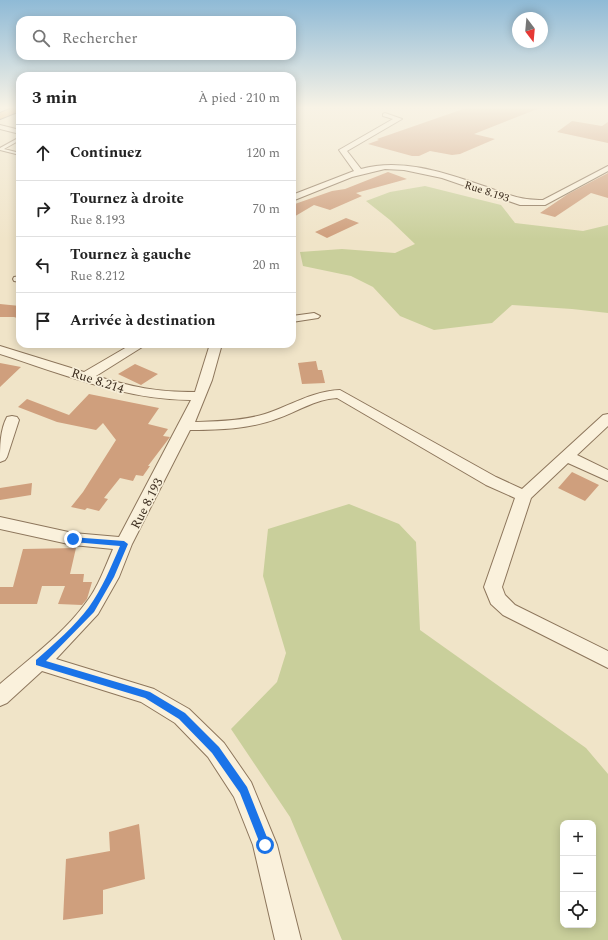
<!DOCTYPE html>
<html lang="fr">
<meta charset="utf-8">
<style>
body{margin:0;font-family:Spectral,serif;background:#f6f6f6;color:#222}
.controls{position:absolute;right:12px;bottom:12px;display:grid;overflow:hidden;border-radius:8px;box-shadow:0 2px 10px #0003}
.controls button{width:36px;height:36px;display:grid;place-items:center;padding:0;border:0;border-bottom:1px solid #e0e0e0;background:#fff;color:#222;font:20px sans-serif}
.compass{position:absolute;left:512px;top:12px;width:36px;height:36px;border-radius:50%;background:#fff;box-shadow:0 2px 10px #0003;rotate:164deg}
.stop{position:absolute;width:12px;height:12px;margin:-9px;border:3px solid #1a73e8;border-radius:50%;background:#fff}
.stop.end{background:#1a73e8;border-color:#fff;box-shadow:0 1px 4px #0008}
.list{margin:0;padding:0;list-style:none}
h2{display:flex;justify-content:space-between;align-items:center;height:52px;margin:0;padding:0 16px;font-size:17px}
h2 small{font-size:13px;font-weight:400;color:#767676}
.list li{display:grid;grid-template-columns:26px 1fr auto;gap:12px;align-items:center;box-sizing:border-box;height:56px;padding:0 16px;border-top:1px solid #e0e0e0}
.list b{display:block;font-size:15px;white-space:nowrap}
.list p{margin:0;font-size:13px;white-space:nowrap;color:#767676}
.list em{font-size:13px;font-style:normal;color:#767676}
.icon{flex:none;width:22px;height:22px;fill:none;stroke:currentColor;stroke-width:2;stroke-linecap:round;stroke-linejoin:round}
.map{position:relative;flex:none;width:608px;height:940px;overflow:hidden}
.search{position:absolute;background:#fff;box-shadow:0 2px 10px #0003;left:16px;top:16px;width:280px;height:44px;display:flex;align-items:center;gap:10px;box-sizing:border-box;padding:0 14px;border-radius:12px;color:#767676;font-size:15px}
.panel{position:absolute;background:#fff;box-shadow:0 2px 10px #0003;left:16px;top:72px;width:280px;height:276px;border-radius:12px}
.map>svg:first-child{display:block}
.green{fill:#c9cf9b;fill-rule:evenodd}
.building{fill:#cf9f7d}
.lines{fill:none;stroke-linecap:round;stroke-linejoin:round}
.lane-casing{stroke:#8d765c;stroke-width:2}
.street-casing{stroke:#8d765c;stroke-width:2}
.highway-casing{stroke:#5b4430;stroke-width:2}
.lane{fill:#faf1dc;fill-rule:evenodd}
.street{fill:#faf1dc;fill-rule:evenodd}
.highway{fill:#e0a458;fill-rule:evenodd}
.route{fill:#1a73e8}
.labels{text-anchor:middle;stroke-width:3.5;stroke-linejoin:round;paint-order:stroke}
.far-street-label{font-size:11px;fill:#3d2e20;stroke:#f7eed8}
.street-label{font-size:13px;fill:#3d2e20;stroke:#f7eed8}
</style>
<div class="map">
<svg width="608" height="940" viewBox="0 0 608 940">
<rect width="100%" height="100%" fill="#f0e4c8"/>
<!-- green -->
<path class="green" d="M425 186 501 205 515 223 583 231 608 225V313L572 309 512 305 492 323 434 330 400 316 373 287 351 276 303 266 300 252 342 249 395 253 415 244 390 220 366 201 390 192Z
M349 504 399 524 416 542 420 630 586 748 608 774V940H342L290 817 231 729 277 682 286 653 263 576 268 529ZM563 823H593V925H563Z"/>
<!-- building -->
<path class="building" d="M469 107 540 108 474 134 495 139 460 154 452 155 430 151 419 156H412L368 144 379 140 377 139Z
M572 121 602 126 608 122V143L557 132Z
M388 172 407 179 356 193 362 196 330 210 314 205 292 218V205L332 191 345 189Z
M608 173V198L591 193 555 217 540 213 568 194Z
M346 218 359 223 327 238 315 232Z
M0 304 20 306V319L14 317H0Z
M316 361 318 370H322L325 383 302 384 298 363Z
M0 363 21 367 0 387Z
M135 364 158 374 141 385 118 374Z
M89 394 159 408 148 424 168 429 163 436 170 437 148 466H150L143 476 136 475 133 481 120 478 104 498 108 499 99 511 87 508 85 510 71 507 83 492 116 440 103 423 96 430 57 422 18 407 27 399 69 415Z
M572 472 599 485 585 501 558 488Z
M32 483 31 495 0 500V488Z
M76 548 70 574H84L83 582H92L87 599 82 605 58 604 65 586H42L37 604H0V587H13L23 549Z
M139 824 145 879 103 890V914L63 920 66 859 110 851 109 832Z"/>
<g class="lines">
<defs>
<path id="lane" d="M20 137V140L4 149 20 153V155L0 150V148Z"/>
<path id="street" d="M385 113 402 119 347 151 361 169C403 157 448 174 487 187 506 194 522 201 543 200L608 166V171L545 205H520L442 178 404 170 385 169 352 177 292 201V195L354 171 339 150 393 119 383 116V114Z
M0 125 20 130V134L0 129Z
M20 276V282L14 281 13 279 14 277Z
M314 313 320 316 318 318 292 322V316Z
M132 344H147L96 376C132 387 156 392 195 392L210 344H222L212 380 195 422C218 421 242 421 265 414 290 406 312 391 340 390L496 477 522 489 603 415 608 414V426L577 455 608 470V481L568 463 531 498 502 587 505 595 515 605 608 651V668L503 615 491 604 484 587 515 498 486 485 337 398C315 399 297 412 276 419 249 429 220 430 190 430L132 544 119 577 98 614 56 659 154 689 189 709 224 743 251 782 277 845 301 940H275L253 845 234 797 208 757 175 723 141 702 42 671 7 703 0 706V684C28 660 63 634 85 604 98 588 105 567 113 549L73 545 0 529V517L73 533 119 537 191 400C125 400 63 374 0 354V346L84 372Z
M12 416 17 417 19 420 7 457 5 460 0 462C0 447 0 430 7 417Z"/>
<path id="highway" d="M14 107H20V111L0 119V113Z"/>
</defs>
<!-- lane casing -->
<use href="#lane" class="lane-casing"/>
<!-- street casing -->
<use href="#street" class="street-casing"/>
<!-- highway casing -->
<use href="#highway" class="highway-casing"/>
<!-- lane -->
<use href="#lane" class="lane"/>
<!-- street -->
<use href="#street" class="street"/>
<!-- highway -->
<use href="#highway" class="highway"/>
</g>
<!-- sky -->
<linearGradient id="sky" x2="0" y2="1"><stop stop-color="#8fbad6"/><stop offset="0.45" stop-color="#f8f3e6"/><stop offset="1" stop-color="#f8f3e6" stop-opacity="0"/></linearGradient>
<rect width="608" height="239" fill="url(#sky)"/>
<!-- route -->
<path class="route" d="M71 537 124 541 128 544 114 577 94 612 46 661 150 692 185 713 219 747 247 787 270 845 269 849 265 850 262 849 240 793 212 753 179 719 145 698 36 665V660C54 644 75 626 89 607 102 589 111 567 120 546L73 542 70 539Z"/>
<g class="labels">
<!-- far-street labels -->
<g class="far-street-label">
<text transform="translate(487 191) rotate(18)" y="4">Rue 8.193</text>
</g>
<!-- street labels -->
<g class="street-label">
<text transform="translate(98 380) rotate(18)" y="5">Rue 8.214</text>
<text transform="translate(146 503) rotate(-63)" y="5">Rue 8.193</text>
</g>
</g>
</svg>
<div class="controls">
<button>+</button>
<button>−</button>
<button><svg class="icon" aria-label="locate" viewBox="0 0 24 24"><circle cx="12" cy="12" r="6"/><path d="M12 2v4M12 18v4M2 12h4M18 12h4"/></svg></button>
</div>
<svg class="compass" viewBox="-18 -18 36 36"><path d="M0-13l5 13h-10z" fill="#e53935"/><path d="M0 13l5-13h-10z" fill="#767676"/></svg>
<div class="stop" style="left:265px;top:845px"></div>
<div class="stop end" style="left:73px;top:539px"></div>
<div class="search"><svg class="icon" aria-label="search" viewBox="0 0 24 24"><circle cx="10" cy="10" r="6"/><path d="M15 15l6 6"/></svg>Rechercher</div>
<section class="panel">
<h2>3 min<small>À pied · 210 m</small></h2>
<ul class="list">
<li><svg class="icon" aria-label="ahead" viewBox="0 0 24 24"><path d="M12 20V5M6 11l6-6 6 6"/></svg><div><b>Continuez</b></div><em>120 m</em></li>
<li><svg class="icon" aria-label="right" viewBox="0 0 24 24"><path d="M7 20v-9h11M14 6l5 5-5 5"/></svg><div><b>Tournez à droite</b><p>Rue 8.193</p></div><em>70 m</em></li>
<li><svg class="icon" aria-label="left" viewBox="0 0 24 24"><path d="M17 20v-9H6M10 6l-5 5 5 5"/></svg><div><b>Tournez à gauche</b><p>Rue 8.212</p></div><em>20 m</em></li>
<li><svg class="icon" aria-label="arrive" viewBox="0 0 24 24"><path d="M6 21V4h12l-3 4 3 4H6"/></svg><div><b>Arrivée à destination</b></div></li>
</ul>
</section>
</div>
